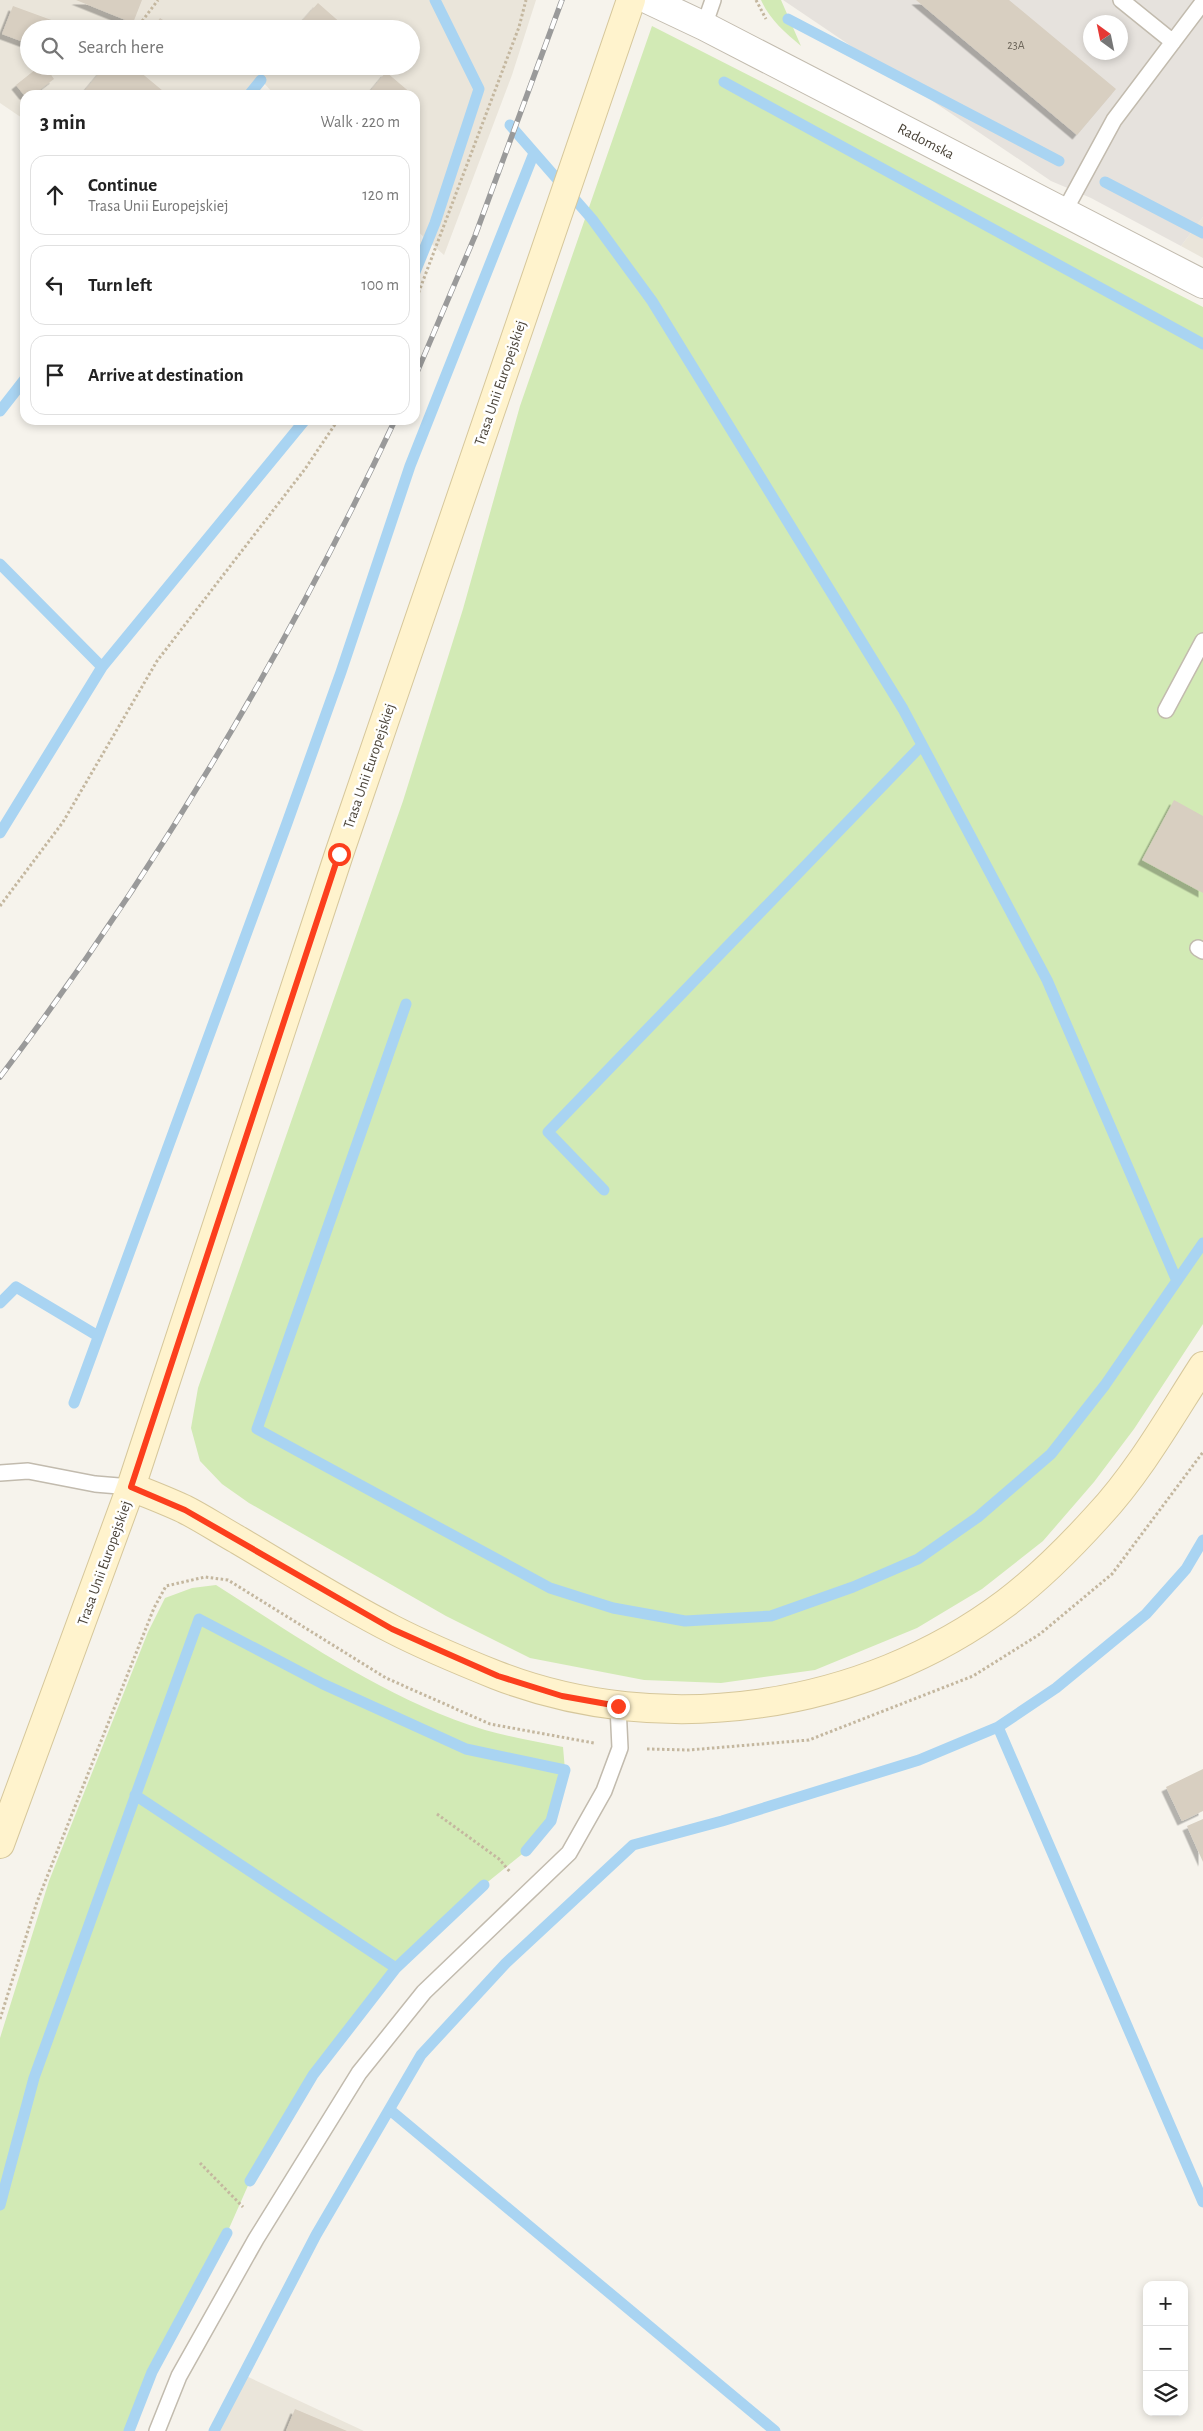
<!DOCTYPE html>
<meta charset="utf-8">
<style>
body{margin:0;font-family:"Alegreya Sans",sans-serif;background:#f2f2f2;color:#222}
.controls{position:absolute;right:15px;bottom:15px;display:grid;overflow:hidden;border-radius:10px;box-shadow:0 2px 8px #0003}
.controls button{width:45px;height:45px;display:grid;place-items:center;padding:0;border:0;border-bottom:1px solid #e0e0e0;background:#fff;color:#222;font:25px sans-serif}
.compass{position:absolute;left:1083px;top:15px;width:45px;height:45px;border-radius:50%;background:#fff;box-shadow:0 2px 8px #0003;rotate:327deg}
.stop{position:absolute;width:15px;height:15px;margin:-11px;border:4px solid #fc3f1d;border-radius:50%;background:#fff}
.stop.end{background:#fc3f1d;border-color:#fff;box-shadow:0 1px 5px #0008}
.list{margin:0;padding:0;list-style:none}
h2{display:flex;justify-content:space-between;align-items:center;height:65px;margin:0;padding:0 20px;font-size:21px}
h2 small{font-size:16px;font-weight:400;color:#767676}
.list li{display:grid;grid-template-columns:32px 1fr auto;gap:15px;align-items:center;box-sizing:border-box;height:80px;margin:0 10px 10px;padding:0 10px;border:1px solid #e0e0e0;border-radius:15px}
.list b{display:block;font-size:19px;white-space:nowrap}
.list p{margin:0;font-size:16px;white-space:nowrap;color:#767676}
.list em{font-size:16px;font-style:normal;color:#767676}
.icon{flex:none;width:28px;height:28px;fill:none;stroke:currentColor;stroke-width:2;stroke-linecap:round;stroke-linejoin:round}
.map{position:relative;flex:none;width:1203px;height:2431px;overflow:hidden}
.search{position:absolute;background:#fff;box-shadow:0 2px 8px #0003;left:20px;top:20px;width:400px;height:55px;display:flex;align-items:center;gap:12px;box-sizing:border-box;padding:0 18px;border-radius:28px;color:#767676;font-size:19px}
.panel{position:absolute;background:#fff;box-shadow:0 2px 8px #0003;left:20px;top:90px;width:400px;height:335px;border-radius:15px}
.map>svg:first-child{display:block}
.residential{fill:#eae5da;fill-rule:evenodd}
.industrial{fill:#e6e2dd;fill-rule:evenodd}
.green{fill:#d2eab5}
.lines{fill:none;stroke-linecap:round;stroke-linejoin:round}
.stream{stroke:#a9d4f2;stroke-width:11}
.building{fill:#d8cfc1;filter:url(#shadow)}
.service-casing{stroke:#c2bbae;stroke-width:18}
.tertiary-casing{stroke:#c2bbae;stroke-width:30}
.secondary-casing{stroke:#d6c79b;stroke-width:30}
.path{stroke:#c4b79f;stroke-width:3;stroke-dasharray:2.5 2.5;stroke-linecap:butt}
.service{stroke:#fff;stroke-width:15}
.tertiary{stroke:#fff;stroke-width:28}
.secondary{stroke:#fff3cd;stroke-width:28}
.rail-casing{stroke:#9a9a9a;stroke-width:5.5}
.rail{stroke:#fff;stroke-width:4;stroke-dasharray:11;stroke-linecap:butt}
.route{stroke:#fc3f1d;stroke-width:6}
.labels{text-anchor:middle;stroke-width:5;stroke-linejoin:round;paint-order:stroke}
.number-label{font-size:12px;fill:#6e675b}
.street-label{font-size:15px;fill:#4b4439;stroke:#fff}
</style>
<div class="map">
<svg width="1203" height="2431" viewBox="0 0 1203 2431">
<defs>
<filter id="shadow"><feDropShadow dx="-4.5" dy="4.5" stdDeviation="0" flood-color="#0004"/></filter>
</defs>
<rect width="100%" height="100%" fill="#f6f3ec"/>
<!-- residential -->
<path class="residential" d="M0 0H536L512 75 444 255 415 229V95H275L261 80 249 95H25V120L0 103ZM29 29H411V66H29Z
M1203 217V258L1181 246Z
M244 2375 364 2431H214Z"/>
<!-- industrial -->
<path class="industrial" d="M783 0H1203V217L1181 246 1091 198 1051 181ZM1090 22H1120V52H1090Z"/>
<!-- green -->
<path class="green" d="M761 0H781L801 46C785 32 770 20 761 0Z
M652 26 1203 307V1324L1134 1429 1094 1482 1043 1541 982 1589 917 1628 815 1670 721 1683 644 1680 530 1658 446 1616 249 1503 222 1484 200 1461 191 1428 198 1388 403 801 463 609 520 406Z
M216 1585C301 1639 387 1700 485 1730 510 1737 537 1742 563 1747L565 1770 551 1821 526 1851 484 1885 396 1968 316 2072 250 2181 227 2233 152 2372 129 2431H0V2038L49 1881 148 1632 165 1598 192 1588Z"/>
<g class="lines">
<!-- stream -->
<path class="stream" d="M788 19 1059 161
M724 82 1203 344
M249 95 261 80
M510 125 592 219 652 301 903 709 1047 980 1177 1281
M1105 182 1203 233
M415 272 435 223 479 89 435 0
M0 411 25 379
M0 564 102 667
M0 833 102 667 305 420
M406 1004 257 1429 550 1588 613 1608 685 1621 771 1616 853 1587 918 1559 978 1517 1051 1454 1105 1385 1203 1243
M604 1190 548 1132 922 745
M0 1303 16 1287 98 1336
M74 1403 287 823 341 672 410 466 534 153
M998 1727 1203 2202
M135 1795 396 1968
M390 2110 775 2431
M250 2181 313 2075 396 1968 484 1885
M0 2205 34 2078 199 1619 323 1684 466 1749 565 1770 551 1821 526 1851
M129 2431 152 2372 227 2233
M214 2431 316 2235 421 2055 506 1963 633 1845 722 1821 919 1760 998 1727 1056 1688 1146 1614 1186 1569 1203 1540"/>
</g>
<!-- building -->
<path class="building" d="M76 0H142L133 23Z
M916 0H1009L1116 89 1077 135Z
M318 3 343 25 339 29H295Z
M13 6 65 25 63 29H29V44L2 34Z
M160 18 169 24 165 29H152Z
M40 66H45L54 79 33 95H24L16 85Z
M105 66H133L163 91 159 95H81Z
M386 72 412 94 411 95H367Z
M1174 800 1203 816V893L1142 860Z
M1203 1769V1811L1182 1821 1166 1787Z
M1203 1819V1862L1187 1826Z
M295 2409 347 2431H286Z"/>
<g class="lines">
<defs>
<path id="service" d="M1121 0 1173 42
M704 26 713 0
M1064 212 1114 120 1203 2
M1166 710 1203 641
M1198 948 1203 951
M0 1473 28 1471 95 1484 131 1487
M157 2431 179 2376 256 2239 359 2073 424 1992 569 1853 604 1791 620 1748 618 1706"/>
<path id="tertiary" d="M649 0 704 26 1203 284"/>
<path id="secondary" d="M131 1487C149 1494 167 1501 184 1509 202 1518 220 1530 238 1540 289 1570 339 1602 392 1629 425 1646 461 1661 496 1675 662 1740 864 1710 1006 1603 1039 1578 1070 1547 1098 1516 1139 1472 1170 1417 1203 1366
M0 1844 131 1487 339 854 631 0"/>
</defs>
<!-- service casing -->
<use href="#service" class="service-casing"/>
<!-- tertiary casing -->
<use href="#tertiary" class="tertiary-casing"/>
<!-- secondary casing -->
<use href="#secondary" class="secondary-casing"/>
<!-- path -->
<path class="path" d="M756 0 766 19
M136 29 158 0
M415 302 519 27 526 0
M0 906 63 822 157 661 305 469 338 420
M647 1749 689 1750 809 1740 973 1676 1040 1634 1112 1574 1203 1452
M437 1814 499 1859 511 1873
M0 2019 37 1902 154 1608 166 1586 205 1577 228 1580 386 1678 490 1724 594 1743
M200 2163 243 2207"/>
<!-- service -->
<use href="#service" class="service"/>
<!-- tertiary -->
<use href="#tertiary" class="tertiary"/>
<!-- secondary -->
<use href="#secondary" class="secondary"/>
<defs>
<path id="rail" d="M415 377 475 236 562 0
M0 1077C155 873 286 652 395 420"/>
</defs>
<!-- rail casing -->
<use href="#rail" class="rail-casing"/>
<!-- rail -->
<use href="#rail" class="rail"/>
</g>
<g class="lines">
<!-- route -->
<path class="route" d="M339 854 131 1487 185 1510 392 1629 430 1646 498 1676 562 1696 618 1706"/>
</g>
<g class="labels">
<!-- number labels -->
<g class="number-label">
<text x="1016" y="49">23A</text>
</g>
<!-- street labels -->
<g class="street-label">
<text transform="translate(926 141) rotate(27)" y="5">Radomska</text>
<text transform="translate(500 383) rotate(-71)" y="5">Trasa Unii Europejskiej</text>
<text transform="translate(369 766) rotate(-71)" y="5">Trasa Unii Europejskiej</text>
<text transform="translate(104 1563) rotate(-70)" y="5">Trasa Unii Europejskiej</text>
</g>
</g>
</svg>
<div class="controls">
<button>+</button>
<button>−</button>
<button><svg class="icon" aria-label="layers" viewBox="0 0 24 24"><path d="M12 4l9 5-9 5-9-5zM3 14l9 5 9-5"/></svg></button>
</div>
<svg class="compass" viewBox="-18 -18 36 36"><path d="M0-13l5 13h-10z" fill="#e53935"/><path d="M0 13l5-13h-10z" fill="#767676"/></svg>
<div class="stop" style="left:339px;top:854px"></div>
<div class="stop end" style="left:618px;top:1706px"></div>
<div class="search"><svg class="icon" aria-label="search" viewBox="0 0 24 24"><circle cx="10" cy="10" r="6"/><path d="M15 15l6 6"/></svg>Search here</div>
<section class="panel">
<h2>3 min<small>Walk · 220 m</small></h2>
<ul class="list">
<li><svg class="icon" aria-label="ahead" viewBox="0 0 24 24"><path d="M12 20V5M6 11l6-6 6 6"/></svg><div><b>Continue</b><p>Trasa Unii Europejskiej</p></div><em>120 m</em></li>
<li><svg class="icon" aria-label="left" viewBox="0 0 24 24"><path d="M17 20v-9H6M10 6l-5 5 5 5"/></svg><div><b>Turn left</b></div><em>100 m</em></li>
<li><svg class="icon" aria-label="arrive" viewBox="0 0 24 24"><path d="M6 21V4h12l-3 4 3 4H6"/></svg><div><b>Arrive at destination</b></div></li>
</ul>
</section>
</div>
